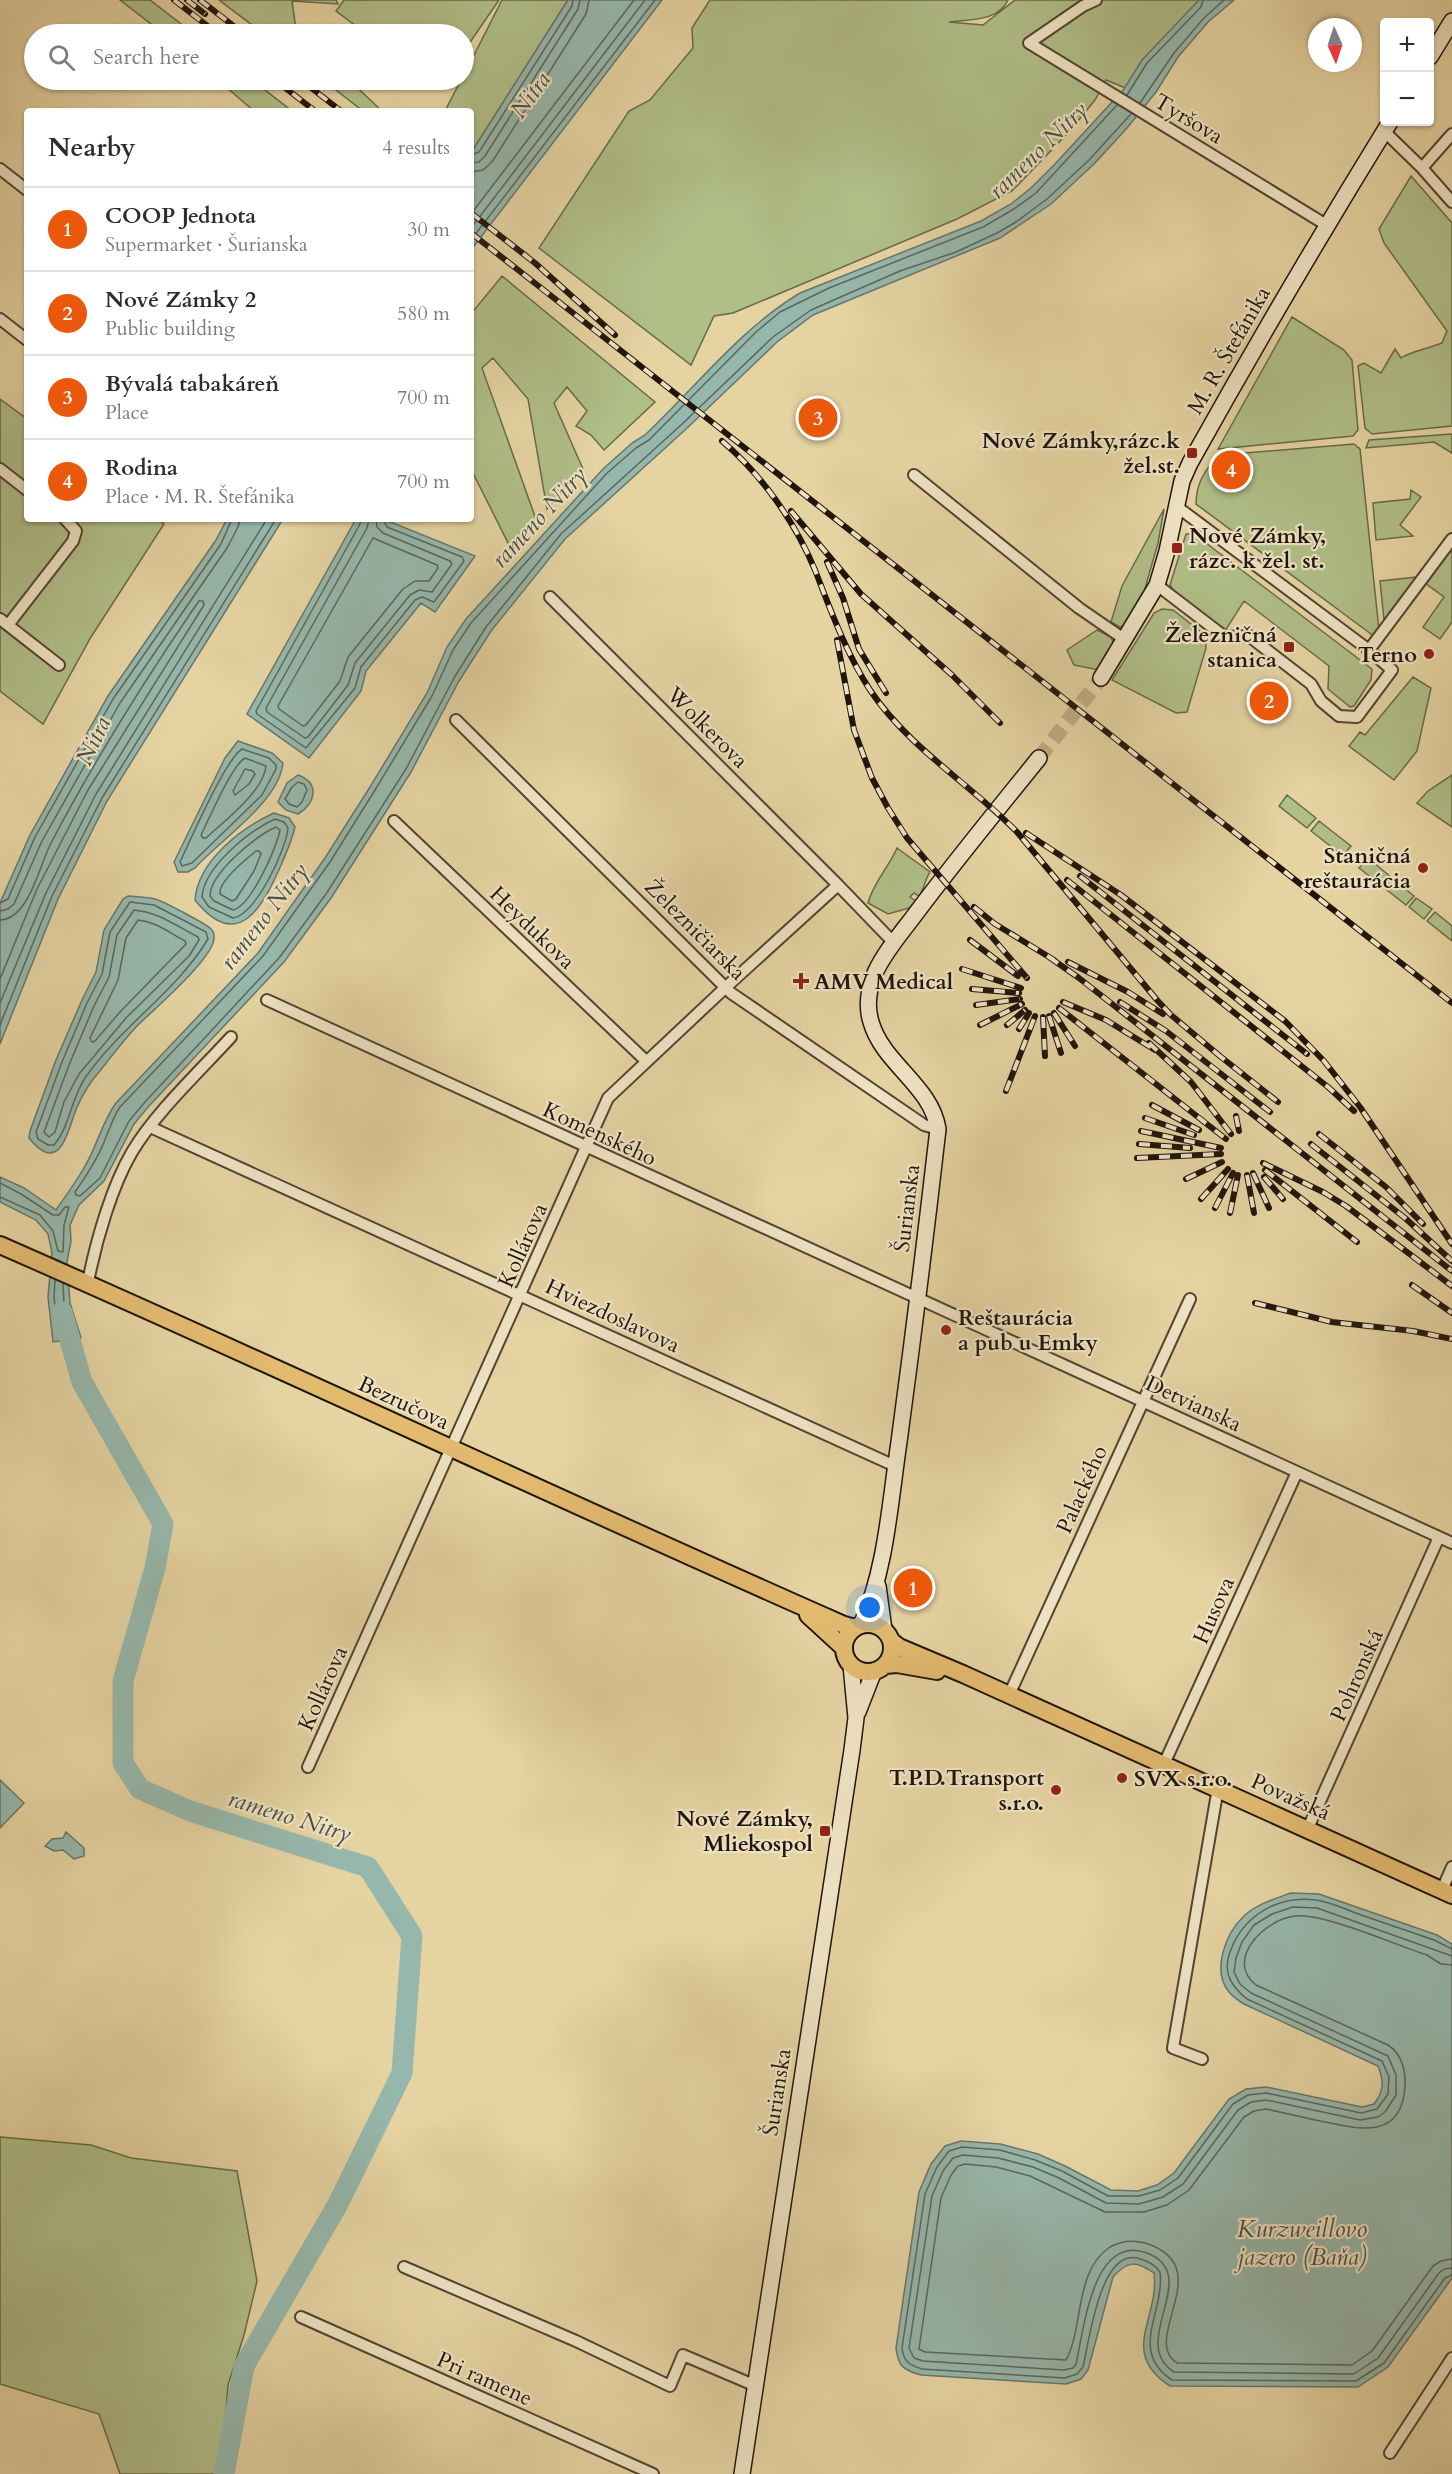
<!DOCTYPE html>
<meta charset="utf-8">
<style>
body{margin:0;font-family:Cardo,serif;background:#f2f2f3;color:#2b2b33}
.controls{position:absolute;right:18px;top:18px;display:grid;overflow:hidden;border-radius:6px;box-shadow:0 2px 4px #0004}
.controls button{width:54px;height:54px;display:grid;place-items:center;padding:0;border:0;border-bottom:2px solid #e1e1e2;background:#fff;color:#2b2b33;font:30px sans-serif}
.compass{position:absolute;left:1308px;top:18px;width:54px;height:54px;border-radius:50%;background:#fff;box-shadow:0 2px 4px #0004;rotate:177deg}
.you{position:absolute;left:870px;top:1608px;width:21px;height:21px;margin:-15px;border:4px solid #fff;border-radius:50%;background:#1a73e8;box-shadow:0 0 0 9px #1a73e833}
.badge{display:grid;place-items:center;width:39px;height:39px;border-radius:50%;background:#ea580c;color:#fff;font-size:20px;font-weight:700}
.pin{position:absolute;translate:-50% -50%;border:3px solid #fff;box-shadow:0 2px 6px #0006}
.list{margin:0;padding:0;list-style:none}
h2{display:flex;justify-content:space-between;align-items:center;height:78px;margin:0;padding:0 24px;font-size:26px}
h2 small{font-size:20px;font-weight:400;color:#7c7c81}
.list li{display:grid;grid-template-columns:39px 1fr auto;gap:18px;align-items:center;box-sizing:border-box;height:84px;padding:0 24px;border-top:2px solid #e1e1e2}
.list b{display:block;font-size:22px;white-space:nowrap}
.list p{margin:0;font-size:20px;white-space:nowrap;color:#7c7c81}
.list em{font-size:20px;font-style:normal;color:#7c7c81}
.icon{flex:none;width:33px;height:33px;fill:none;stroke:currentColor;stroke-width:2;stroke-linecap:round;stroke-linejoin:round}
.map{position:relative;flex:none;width:1452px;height:2474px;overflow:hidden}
.search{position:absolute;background:#fff;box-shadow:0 2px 4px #0004;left:24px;top:24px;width:450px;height:66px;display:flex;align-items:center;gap:15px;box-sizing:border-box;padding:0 21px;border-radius:33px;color:#7c7c81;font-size:22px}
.panel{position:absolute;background:#fff;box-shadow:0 2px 4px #0004;left:24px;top:108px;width:450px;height:414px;border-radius:6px}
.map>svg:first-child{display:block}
.green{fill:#b0be88;stroke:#686a4a;stroke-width:1.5}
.water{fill:#96b7ab;stroke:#67766c;stroke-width:1.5}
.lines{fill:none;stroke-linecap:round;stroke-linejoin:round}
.shore{stroke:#5b665c;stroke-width:1.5}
.river{stroke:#96b7ab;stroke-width:21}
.secondary-tunnel{stroke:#bead83;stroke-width:15;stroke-dasharray:15 8;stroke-linecap:butt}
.street-casing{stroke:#514432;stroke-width:14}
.secondary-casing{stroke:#20150d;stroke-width:18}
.primary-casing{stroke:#20150d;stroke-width:20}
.street{stroke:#eee2c2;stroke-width:10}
.secondary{stroke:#eee2c2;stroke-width:15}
.primary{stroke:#e2ba70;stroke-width:16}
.rail-casing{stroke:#20150d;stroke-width:6}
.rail{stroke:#eee2c2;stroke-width:4;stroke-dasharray:11;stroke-linecap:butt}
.poi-dot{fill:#8f2418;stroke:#eee2c2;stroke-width:2}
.labels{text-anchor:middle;stroke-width:4.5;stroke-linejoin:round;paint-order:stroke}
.street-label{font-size:22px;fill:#20150d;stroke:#eee2c2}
.poi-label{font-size:22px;font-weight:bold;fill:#20150d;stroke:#eee2c2;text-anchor:end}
.water-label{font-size:24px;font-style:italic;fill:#494e44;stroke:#eee2c2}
</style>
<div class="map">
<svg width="1452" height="2474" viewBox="0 0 1452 2474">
<rect width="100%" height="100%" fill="#e5d3a1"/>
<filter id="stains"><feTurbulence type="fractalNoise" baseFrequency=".00333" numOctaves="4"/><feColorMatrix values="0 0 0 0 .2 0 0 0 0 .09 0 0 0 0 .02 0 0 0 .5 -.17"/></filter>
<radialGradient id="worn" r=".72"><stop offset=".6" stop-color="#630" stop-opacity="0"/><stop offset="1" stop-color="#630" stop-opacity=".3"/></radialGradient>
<!-- green -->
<path class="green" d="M120 0H150L194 34H164Z
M219 0H336L338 4 292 1 296 29 302 34H264Z
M344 0H499L464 51V34H367L336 11Z
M502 0H568L471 153V111H445L461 80H464V75Z
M710 0H1008C998 22 969 19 949 22L983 25 1015 0H1219L1140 94 1106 80 1095 100 1069 132 1012 191 957 219 733 313 714 316 691 365 539 248 629 111 650 100 693 48 692 28Z
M218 80H252L292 111H254Z
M323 80H349L382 111H363Z
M1411 176 1452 223V426L1372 434 1365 428 1358 366 1364 363 1381 373 1395 349 1401 358C1409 352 1430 348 1442 343L1447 331 1384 243 1379 229Z
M502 276 655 402 604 450 591 435 576 426 587 411 567 387 554 403 583 469 547 509 528 399 493 358 482 368 537 522 511 549 471 469V314Z
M1292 317 1344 350 1352 360 1358 430 1353 436 1218 449Z
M0 399 27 419V519H157L164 524 91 637 43 724 0 691Z
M1452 434V453L1434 442 1366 448 1369 440Z
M1354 444 1360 449 1379 630 1375 637 1196 504C1196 484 1206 467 1221 455Z
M1411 490 1421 497 1400 525 1413 536 1376 540 1373 503 1410 499Z
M1164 509 1158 543 1144 592 1126 625 1120 627 1111 622 1122 586Z
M1186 534H1194L1372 669 1371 680 1354 706 1350 707 1328 689 1329 666 1244 601 1225 631 1177 596 1170 585Z
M1452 546V622L1440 639 1423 627 1444 597 1425 583Z
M1418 577 1387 620H1384L1380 581Z
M1162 609 1173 610 1205 635 1206 648 1187 712 1176 713 1112 680 1154 613Z
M1097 630 1111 637 1114 645 1099 670 1074 665 1067 650Z
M1413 677 1431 688 1417 751 1394 780 1349 746 1360 732 1365 735Z
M1452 775V827L1417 803 1428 791Z
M1287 795 1316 818 1307 828 1279 806Z
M1319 821 1351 846 1343 856 1311 831Z
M897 848 930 872C925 879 924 890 919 896L914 893 910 897 916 901 909 908 888 914 868 903C873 883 889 867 897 848Z
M1368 858 1414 896 1406 905 1359 868Z
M1416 898 1432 909 1424 919 1409 907Z
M1435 912 1452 926V941L1427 921Z
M0 2137 91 2145 131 2158 237 2171 257 2281 244 2335 228 2385 221 2474H120L99 2414 0 2384Z"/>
<!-- water -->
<path class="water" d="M568 0H662L471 250V153Z
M1199 0H1234L1208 22 1178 57 1156 92 1127 128 1094 164 1051 204 1000 238 813 315 777 342 685 430 565 539 491 631 459 681 411 772 331 898 284 962 149 1106 134 1124 104 1181 79 1205 70 1225 71 1241 67 1262 70 1303 81 1338 53 1342 48 1297 52 1253 48 1234 36 1220 0 1202V1177L24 1188 56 1210C66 1195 77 1181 85 1166 97 1146 102 1122 116 1103L258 953 325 858 370 787 427 693 447 647 466 619 603 469 632 443 645 435C696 387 740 329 800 293L981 221 1011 204 1031 188 1055 164 1124 89 1142 60Z
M227 519H283L107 801 58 899 0 1044V903L30 835 108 696 216 540Z
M356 519H383L475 556 435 612 421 603 366 671 361 691 309 758 247 714Z
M238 741 272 753 283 763C279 802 220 840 195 868L188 872H178L174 862 225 758Z
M298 775C320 783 316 803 298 814L286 810 278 802 287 783Z
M274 813 289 818 295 827C292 840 287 851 282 863 264 904 239 955 195 900 198 861 241 828 274 813Z
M128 896C137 897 147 897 155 899 163 901 208 925 211 929 214 932 214 934 214 938 214 958 153 1010 137 1026 123 1041 111 1057 99 1072 90 1082 83 1094 77 1107 68 1128 61 1178 29 1138L30 1131 56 1060 82 1000 96 972 104 930 123 899Z
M0 1780 24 1803 0 1828Z
M66 1832 84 1848V1856L74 1859 63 1850 54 1851 45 1846 52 1839 63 1838Z
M1291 1893 1319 1894 1437 1935 1452 1944V2278L1388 2367 1358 2387 1170 2386C1118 2352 1160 2319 1154 2273 1136 2261 1128 2260 1113 2277L1088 2370 1081 2379 1066 2384 921 2375C903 2370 898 2366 896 2348L919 2192 931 2164 945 2146 961 2141 1000 2144 1038 2154 1065 2166 1111 2190 1138 2191 1157 2185 1174 2173 1229 2099 1246 2089 1266 2087 1362 2107 1374 2104C1384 2091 1384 2081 1378 2066L1244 2004C1239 2001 1233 1997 1229 1992 1211 1970 1226 1933 1244 1916 1257 1904 1274 1899 1291 1893Z"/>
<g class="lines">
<!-- shore -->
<path class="shore" d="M1127 95 1147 63 1201 7 1203 0
M1140 103 1174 53 1204 18 1224 0
M1117 105 1036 193 1014 209 983 227 829 288 780 312 756 332 649 440 636 448 607 473 471 623 453 650 432 696 375 790 330 862 263 956 120 1107C113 1117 111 1126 106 1137 99 1157 87 1175 75 1192L76 1195 80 1196 100 1178 129 1121 145 1102 279 958 326 894 406 769 454 678 486 627 561 534 681 425 773 337 811 310 900 271 956 252 997 233 1016 222 1047 199 1089 160 1131 114
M471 155 479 152 572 6 573 0
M471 163 479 162 485 156 578 9 580 0
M471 172 483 170 492 162 586 14 589 0
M471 214 634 0
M471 228 645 0
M471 240 655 0
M361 519 360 524 256 711 257 714 306 748 355 688 361 667 415 600 422 597 434 602 464 561 462 557 387 527 383 519
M369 519 367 528 266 708 267 712 305 738 308 737 348 685 355 663 410 595 419 590 432 592 452 564 450 561 383 533 377 527 376 519
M373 538 437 565 438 568 429 581H415L403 589 348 657 340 681 306 725 303 726 279 709 278 706Z
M242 749 269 758 276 765V769L262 795 192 863 182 866 180 862C191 839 225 760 242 749Z
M245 758 266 766C264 791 224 821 206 838H203L201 835C209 819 232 765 245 758Z
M245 769 253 771 255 774 249 784 235 795 233 791Z
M298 782 304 784 307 790 302 802 297 807 289 804 285 799 292 787Z
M275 819 284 822 288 828C286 850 256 914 233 918L209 907 202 897C204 867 249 831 275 819Z
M276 827 280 830C277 847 251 906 233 910L214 901 210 896C210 873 256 836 276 827Z
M256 851H259L261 854 254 871 236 899 232 901 220 894C218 882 246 859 256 851Z
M130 902 154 905 206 932 208 939C177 991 120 1027 85 1078 71 1099 70 1126 54 1145H48L38 1139 36 1132 62 1062 87 1003 102 974 110 932Z
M0 903 8 899 35 837 113 699 221 544 232 519
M134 910C161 913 174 925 198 937L199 940 189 956 126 1018 79 1074 64 1102 55 1132 49 1137 44 1132 69 1065 94 1006 109 977 117 935Z
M0 911 8 909 14 904 42 841 120 703 227 548 238 527 240 519
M0 920C29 919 39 866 51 843 93 763 141 686 192 611L199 601H203L204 605 88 790 37 889 0 979
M138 920C157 922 168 932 185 941L186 944 120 1012 95 1041 92 1042 90 1038 118 980 126 938Z
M0 1003 46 893 96 794 267 519
M0 1025 52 896 102 798 276 519
M0 1183 21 1194 53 1215H59L65 1207H69L64 1225 63 1252 58 1251 53 1231 40 1215 0 1197
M55 1280 54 1297 58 1332 61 1334 70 1333 72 1330 64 1304 63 1283
M1452 1949 1434 1940C1411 1932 1388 1924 1364 1916 1349 1911 1332 1902 1316 1900 1277 1895 1243 1916 1230 1952 1222 1973 1232 1987 1247 1999L1382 2061 1389 2077 1388 2094 1377 2109 1361 2113 1266 2093 1248 2095 1233 2104 1178 2178 1160 2190 1139 2196H1108L1062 2171 1035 2160 1000 2150 962 2147 949 2151 937 2167 925 2194 902 2348C904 2362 909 2365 922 2369L1065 2378 1077 2374 1083 2367C1089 2342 1100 2250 1137 2258 1145 2260 1155 2264 1160 2272 1165 2312 1128 2351 1172 2380L1356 2381 1384 2363 1445 2278 1452 2275
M1452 1956 1317 1908 1293 1907 1272 1914 1254 1925 1242 1942 1236 1958 1234 1972 1240 1984 1251 1993 1388 2056 1396 2075V2095L1385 2112 1378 2117 1360 2120 1266 2100 1251 2102 1238 2110 1183 2184 1163 2197 1139 2204 1106 2203 1059 2178 1033 2167 998 2158 963 2155 953 2158 943 2171 932 2196 909 2348 914 2358 923 2361 1064 2370 1073 2368 1076 2364C1084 2329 1093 2233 1147 2253 1204 2275 1127 2342 1174 2372L1354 2374 1378 2358 1439 2273 1444 2269 1452 2268
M1452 1965 1441 1964 1427 1955C1396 1945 1324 1913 1295 1916 1265 1919 1224 1960 1256 1985L1388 2045C1402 2054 1406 2071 1405 2086 1402 2141 1358 2129 1320 2121 1302 2117 1284 2113 1266 2109L1254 2111 1244 2117 1189 2190 1167 2205 1144 2212H1105L1030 2176 996 2167 965 2164 958 2166 951 2175 941 2198 919 2349 925 2352 1066 2360C1084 2327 1074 2271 1110 2247 1121 2241 1134 2240 1145 2243 1220 2266 1139 2339 1177 2363L1352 2365 1372 2351 1433 2266 1441 2261 1452 2259"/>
<!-- river -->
<path class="river" d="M62 1312 82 1382 163 1524 155 1568 123 1681V1763L140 1789 190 1811 368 1867 412 1936 402 2073 338 2204 244 2366 224 2474"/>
<!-- secondary-tunnel -->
<path class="secondary-tunnel" d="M1039 758 1101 678"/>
<defs>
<path id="street" d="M1096 0 1083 6 1029 43 1328 226
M1384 131 1422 168 1452 202
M1422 168 1452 134
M0 169 27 190
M0 319 27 340
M0 469 27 490
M914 475 1079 608 1124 639
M1157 585 1225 637 1249 636 1311 684 1321 701 1339 716 1357 717 1392 670 1369 650 1176 506
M550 597 838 885
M0 619 59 665
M8 625 73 541 76 531 65 519
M1369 650 1452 539
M456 720 731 993 924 1125 938 1129
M394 821 646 1061
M267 1000 1452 1543
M150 1127 895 1466
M89 1277C97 1238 112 1186 132 1152 155 1113 200 1071 231 1037
M1009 1695 1190 1299
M1164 1764 1297 1472
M308 1767 608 1098 726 987 838 885 894 943
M1308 1828 1439 1537
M1442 1890 1452 1867
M1202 2059 1173 2048 1218 1788
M404 2267 576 2341 670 2386 683 2355 756 2386
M301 2317 653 2474
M1390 2453 1452 2358"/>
<path id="secondary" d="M1430 57 1452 21
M1101 678 1157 585 1167 551 1182 481 1190 463C1254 348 1321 234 1390 122
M878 1586 884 1630
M861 1625C886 1571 890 1502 899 1442 913 1338 926 1234 938 1129 931 1085 883 1064 871 1022 866 1006 869 988 875 973 885 951 903 931 917 912 956 860 998 809 1039 758
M858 1712 874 1671
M742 2474 852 1750 856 1718 851 1665"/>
<path id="primary" d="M0 1245C283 1369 562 1501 844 1625L855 1628
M808 1615 844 1648
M844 1648a24 24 0 1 1 48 0a24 24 0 1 1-48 0Z
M891 1641 899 1647 963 1674 1452 1895
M885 1665 897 1664 937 1671"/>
</defs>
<!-- street casing -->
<use href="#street" class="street-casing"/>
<!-- secondary casing -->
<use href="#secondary" class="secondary-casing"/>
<!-- primary casing -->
<use href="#primary" class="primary-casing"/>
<!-- street -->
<use href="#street" class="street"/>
<!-- secondary -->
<use href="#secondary" class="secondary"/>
<!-- primary -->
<use href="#primary" class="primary"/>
<defs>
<path id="rail" d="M174 0 218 34
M187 0 205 14
M200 0 244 34
M275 80 315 111
M301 80 341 111
M471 213 535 263 615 335
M471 233 1452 1003
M722 441C762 475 795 522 815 570 831 611 846 653 870 690 909 748 969 783 1017 832L1157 1000 1171 1015 1221 1057
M791 511 861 594 952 675 1000 723
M827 562 843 598 859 649 886 693
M837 640 854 730 872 778 888 808 907 838 1027 978
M1026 833 1121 895 1285 1021 1324 1061 1360 1107 1452 1244
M1080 876 1307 1054
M1067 880 1328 1087 1354 1111
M974 907 995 924 1054 960
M970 940 1018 976
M1049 957 1079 978 1452 1271
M1068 962 1128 992 1163 1014
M962 969 1021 988
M972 989 1019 993
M1063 1002 1106 1020 1155 1050
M1120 1002 1166 1031 1270 1112
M976 1005 1020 999
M1059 1008 1226 1139
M1054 1013 1075 1046
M1049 1016 1061 1053
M1043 1017 1045 1056
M980 1025 1022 1004
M1007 1025 1025 1010
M1019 1029 1029 1013
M1149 1043 1191 1082 1231 1134
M1216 1053 1278 1102
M1006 1091 1035 1016
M1152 1105 1199 1130
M1236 1116 1239 1131
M1145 1118 1194 1135
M1141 1131 1221 1148
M1319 1134 1386 1187 1423 1224
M1139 1144 1190 1148
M1311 1144 1405 1218 1452 1261
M1137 1158 1221 1154
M1263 1163 1323 1192 1346 1206 1452 1286
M1265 1170 1357 1242
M1253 1173 1269 1208
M1247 1175 1254 1213
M1264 1177 1283 1199
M1186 1179 1222 1162
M1201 1199 1228 1169
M1215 1208 1233 1173
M1230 1213 1238 1175
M1412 1285 1452 1313
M1255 1303 1332 1322 1413 1331 1452 1339"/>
</defs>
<!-- rail casing -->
<use href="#rail" class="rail-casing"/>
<!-- rail -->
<use href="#rail" class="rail"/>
</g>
<!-- markers -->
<g class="poi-dot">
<rect x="1186" y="447" width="12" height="12" rx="3"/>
<rect x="1171" y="542" width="12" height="12" rx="3"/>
<rect x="1283" y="641" width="12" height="12" rx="3"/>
<circle cx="1429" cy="654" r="6"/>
<circle cx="1423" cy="868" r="6"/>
<path d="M798 972h6v6h6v6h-6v6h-6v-6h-6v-6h6z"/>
<circle cx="946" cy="1330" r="6"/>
<circle cx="1122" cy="1778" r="6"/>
<circle cx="1056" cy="1790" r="6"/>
<rect x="819" y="1825" width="12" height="12" rx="3"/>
</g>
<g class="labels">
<!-- street labels -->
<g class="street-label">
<text transform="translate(1189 118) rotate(31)" y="8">Tyršova</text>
<text transform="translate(1228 350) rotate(-60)" y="8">M. R. Štefánika</text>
<text transform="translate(708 727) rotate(45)" y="8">Wolkerova</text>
<text transform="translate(533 927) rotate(44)" y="8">Heydukova</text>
<text transform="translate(696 929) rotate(45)" y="8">Železničiarska</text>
<text transform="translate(600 1133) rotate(25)" y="8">Komenského</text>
<text transform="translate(906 1208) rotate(-83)" y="8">Šurianska</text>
<text transform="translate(522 1245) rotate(-66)" y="8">Kollárova</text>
<text transform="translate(613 1315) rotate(25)" y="8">Hviezdoslavova</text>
<text transform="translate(404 1402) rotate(25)" y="8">Bezručova</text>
<text transform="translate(1194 1403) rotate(25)" y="8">Detvianska</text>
<text transform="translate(1081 1489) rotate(-66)" y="8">Palackého</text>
<text transform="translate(1213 1610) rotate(-66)" y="8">Husova</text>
<text transform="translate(1356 1675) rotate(-66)" y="8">Pohronská</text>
<text transform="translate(322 1688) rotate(-66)" y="8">Kollárova</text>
<text transform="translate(1291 1796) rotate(24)" y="8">Považská</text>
<text transform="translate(776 2092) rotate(-81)" y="8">Šurianska</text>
<text transform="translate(485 2378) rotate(24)" y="8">Pri ramene</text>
</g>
<!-- poi labels -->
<g class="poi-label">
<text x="1180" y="448">Nové Zámky,rázc.k<tspan x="1180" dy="25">žel.st.</tspan></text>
<text x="1189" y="543" text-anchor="start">Nové Zámky,<tspan x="1189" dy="25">rázc. k žel. st.</tspan></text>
<text x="1277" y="642">Železničná<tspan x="1277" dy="25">stanica</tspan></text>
<text x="1417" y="662">Terno</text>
<text x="1411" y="863">Staničná<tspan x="1411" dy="25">reštaurácia</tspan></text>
<text x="814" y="989" text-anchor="start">AMV Medical</text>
<text x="958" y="1325" text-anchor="start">Reštaurácia<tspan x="958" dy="25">a pub u Emky</tspan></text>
<text x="1044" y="1785">T.P.D.Transport<tspan x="1044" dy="25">s.r.o.</tspan></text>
<text x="1134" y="1786" text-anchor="start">SVX s.r.o.</text>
<text x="813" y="1826">Nové Zámky,<tspan x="813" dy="25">Mliekospol</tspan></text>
</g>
<!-- water labels -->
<g class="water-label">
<text transform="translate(530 95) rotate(-54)" y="8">Nitra</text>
<text transform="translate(1038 150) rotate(-44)" y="8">rameno Nitry</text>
<text transform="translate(539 517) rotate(-47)" y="8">rameno Nitry</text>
<text transform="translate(93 741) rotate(-65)" y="8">Nitra</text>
<text transform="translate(264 916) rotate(-52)" y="8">rameno Nitry</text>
<text transform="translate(290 1816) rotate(17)" y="8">rameno Nitry</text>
<text x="1302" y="2237">Kurzweillovo<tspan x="1302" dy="28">jazero (Baňa)</tspan></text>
</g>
</g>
<rect width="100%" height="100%" filter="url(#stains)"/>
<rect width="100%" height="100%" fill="url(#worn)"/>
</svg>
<div class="controls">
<button>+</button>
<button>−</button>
</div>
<svg class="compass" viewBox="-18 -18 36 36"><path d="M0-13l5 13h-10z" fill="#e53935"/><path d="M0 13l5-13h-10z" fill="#7c7c81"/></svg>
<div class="you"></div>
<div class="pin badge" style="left:913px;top:1588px">1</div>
<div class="pin badge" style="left:1269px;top:701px">2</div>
<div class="pin badge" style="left:818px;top:418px">3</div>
<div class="pin badge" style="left:1231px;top:470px">4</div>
<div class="search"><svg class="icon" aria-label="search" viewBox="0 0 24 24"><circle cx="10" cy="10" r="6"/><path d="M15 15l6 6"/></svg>Search here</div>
<section class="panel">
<h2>Nearby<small>4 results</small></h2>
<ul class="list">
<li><span class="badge">1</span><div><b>COOP Jednota</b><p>Supermarket · Šurianska</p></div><em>30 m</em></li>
<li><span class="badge">2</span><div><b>Nové Zámky 2</b><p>Public building</p></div><em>580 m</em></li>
<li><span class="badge">3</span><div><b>Bývalá tabakáreň</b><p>Place</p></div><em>700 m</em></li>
<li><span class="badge">4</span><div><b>Rodina</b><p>Place · M. R. Štefánika</p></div><em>700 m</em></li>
</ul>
</section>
</div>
